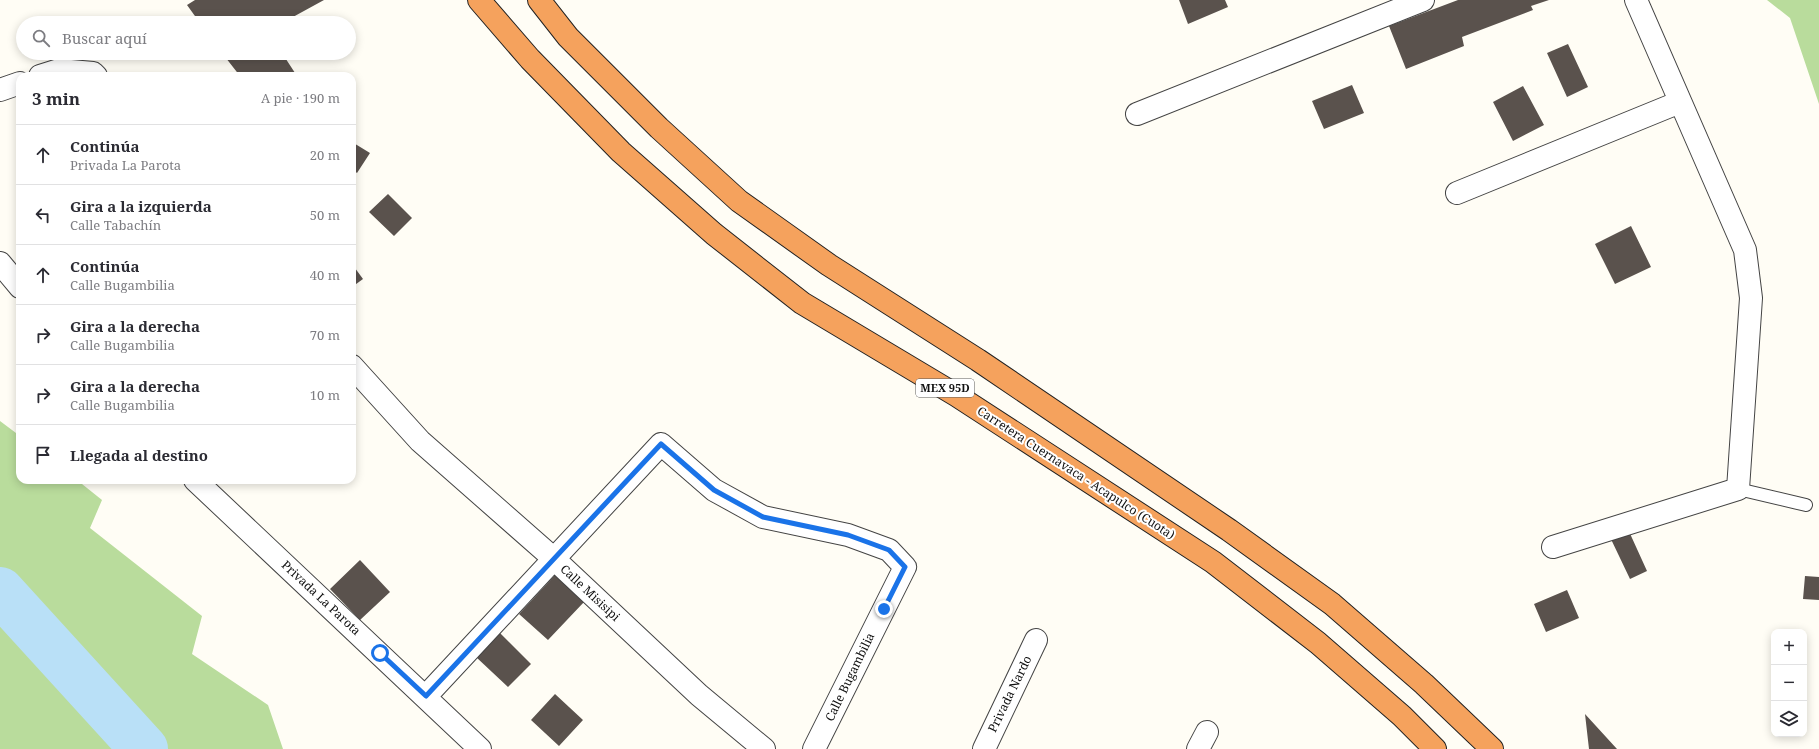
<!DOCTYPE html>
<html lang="es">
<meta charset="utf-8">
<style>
body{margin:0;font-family:"Noto Serif",serif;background:#f7f7f7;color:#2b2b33}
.controls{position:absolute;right:12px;bottom:12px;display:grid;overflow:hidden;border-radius:8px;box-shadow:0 2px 10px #0003}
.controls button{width:36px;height:36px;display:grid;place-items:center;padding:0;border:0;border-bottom:1px solid #e1e1e2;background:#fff;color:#2b2b33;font:20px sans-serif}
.stop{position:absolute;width:12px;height:12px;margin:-9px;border:3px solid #1a73e8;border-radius:50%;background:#fff}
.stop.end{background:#1a73e8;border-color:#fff;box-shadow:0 1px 4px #0008}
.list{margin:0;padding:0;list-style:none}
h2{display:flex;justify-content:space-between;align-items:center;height:52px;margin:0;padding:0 16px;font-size:17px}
h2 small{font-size:13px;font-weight:400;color:#7c7c81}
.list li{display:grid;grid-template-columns:26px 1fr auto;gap:12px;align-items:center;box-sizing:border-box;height:60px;padding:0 16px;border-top:1px solid #e1e1e2}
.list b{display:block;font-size:15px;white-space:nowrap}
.list p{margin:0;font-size:13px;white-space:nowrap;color:#7c7c81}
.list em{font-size:13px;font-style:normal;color:#7c7c81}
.icon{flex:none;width:22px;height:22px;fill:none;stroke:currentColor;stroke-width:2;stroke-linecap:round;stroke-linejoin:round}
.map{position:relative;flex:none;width:1819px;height:749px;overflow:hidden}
.search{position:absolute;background:#fff;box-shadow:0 2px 10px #0003;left:16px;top:16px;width:340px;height:44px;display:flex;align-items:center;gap:10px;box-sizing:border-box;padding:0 14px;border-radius:22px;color:#7c7c81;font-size:15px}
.panel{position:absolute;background:#fff;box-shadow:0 2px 10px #0003;left:16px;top:72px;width:340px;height:412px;border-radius:12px}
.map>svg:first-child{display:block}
.forest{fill:#b9dc9c}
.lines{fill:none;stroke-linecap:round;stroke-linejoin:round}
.river{stroke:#b9e0f7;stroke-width:48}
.building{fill:#5a524d}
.lane-casing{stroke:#444;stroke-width:14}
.street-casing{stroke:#444;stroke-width:24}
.highway-casing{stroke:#222;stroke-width:24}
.lane{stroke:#fff;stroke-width:12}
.street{stroke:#fff;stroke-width:22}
.highway{stroke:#f5a25d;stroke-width:22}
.route{stroke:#1a73e8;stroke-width:5}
.labels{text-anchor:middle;stroke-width:4;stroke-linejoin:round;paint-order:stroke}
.shield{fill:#fff;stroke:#585858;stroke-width:1}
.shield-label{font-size:11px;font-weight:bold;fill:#111}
.street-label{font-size:12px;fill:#111;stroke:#fff}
</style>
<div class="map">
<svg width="1819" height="749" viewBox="0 0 1819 749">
<rect width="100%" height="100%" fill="#fffdf5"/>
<!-- forest -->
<path class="forest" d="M1767 0H1819V104L1790 18Z
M0 421 20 436V480H77L102 500 90 528 202 616 192 654 268 705 283 749H0Z"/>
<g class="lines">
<!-- river -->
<path class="river" d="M0 591 144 749"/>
</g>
<!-- building -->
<path class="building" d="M195 0H324L282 23H200L187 5Z
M1179 0H1225L1228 7 1188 24Z
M1458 0H1549L1531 6 1533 10 1462 37 1464 46 1406 69 1389 26Z
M1568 44 1588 87 1567 97 1547 53Z
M222 53H282L297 76H240Z
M1352 85 1364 113 1324 129 1312 101Z
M1523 86 1544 125 1513 141 1493 102Z
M352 142 370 153 357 173 352 169Z
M388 194 412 218 394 236 369 212Z
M1631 226 1651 267 1615 284 1595 244Z
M352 264 363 279 352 287Z
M1627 527 1647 571 1630 579 1609 535Z
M360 560 390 592 360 620 330 589Z
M555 575 584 602 548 640 519 614Z
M1805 576 1819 577V600L1803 599Z
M1567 590 1579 618 1546 632 1534 604Z
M500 633 531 664 508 687 476 657Z
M555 694 583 720 559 746 531 720Z
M1585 714 1617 749H1589Z"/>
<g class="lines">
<defs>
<path id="lane" d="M1738 489 1806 505"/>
<path id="street" d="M40 76 59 70 93 73 96 76
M0 90 20 83
M1137 114 1423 0
M1457 193 1680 102
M0 263 20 287
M352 366 420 441 553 558 699 695 764 749
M195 480 480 749
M1553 547 1738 489 1751 298 1745 250 1636 0
M426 696 661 444 714 490 763 517 848 535 889 550 905 567 814 749
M984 749 1036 640
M1198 749 1207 732"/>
<path id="highway" d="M479 0 530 59 621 152 714 234 802 303 956 395 1213 562 1318 643 1402 716 1435 749
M539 0 568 37 659 128 739 201 829 265 978 360 1229 530 1332 604 1424 684 1492 749"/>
</defs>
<!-- lane casing -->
<use href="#lane" class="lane-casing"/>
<!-- street casing -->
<use href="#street" class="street-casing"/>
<!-- highway casing -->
<use href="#highway" class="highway-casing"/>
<!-- lane -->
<use href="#lane" class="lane"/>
<!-- street -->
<use href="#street" class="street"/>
<!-- highway -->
<use href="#highway" class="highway"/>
</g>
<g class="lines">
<!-- route -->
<path class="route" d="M380 653 426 696 661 444 714 490 763 517 848 535 889 550 905 567 884 609"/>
</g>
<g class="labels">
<!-- shield labels -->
<rect class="shield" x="916" y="379" width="58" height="18" rx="3"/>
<g class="shield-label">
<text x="945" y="392">MEX 95D</text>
</g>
<!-- street labels -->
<g class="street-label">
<text transform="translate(1076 473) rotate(33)" y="4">Carretera Cuernavaca - Acapulco (Cuota)</text>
<text transform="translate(590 593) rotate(43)" y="4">Calle Misisipi</text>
<text transform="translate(321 598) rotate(43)" y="4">Privada La Parota</text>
<text transform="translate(850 677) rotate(-64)" y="4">Calle Bugambilia</text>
<text transform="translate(1010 694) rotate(-64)" y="4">Privada Nardo</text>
</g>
</g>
</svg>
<div class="controls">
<button>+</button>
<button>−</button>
<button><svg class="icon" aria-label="layers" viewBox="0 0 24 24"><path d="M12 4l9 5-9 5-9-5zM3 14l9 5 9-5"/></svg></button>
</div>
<div class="stop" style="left:380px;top:653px"></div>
<div class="stop end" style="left:884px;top:609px"></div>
<div class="search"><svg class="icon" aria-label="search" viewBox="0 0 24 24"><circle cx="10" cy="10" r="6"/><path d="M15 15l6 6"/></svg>Buscar aquí</div>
<section class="panel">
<h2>3 min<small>A pie · 190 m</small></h2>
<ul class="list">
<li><svg class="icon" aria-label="ahead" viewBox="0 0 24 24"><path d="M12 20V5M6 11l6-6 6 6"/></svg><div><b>Continúa</b><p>Privada La Parota</p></div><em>20 m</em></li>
<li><svg class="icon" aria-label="left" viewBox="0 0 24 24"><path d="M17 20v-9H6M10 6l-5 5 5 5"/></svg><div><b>Gira a la izquierda</b><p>Calle Tabachín</p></div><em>50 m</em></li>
<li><svg class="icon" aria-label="ahead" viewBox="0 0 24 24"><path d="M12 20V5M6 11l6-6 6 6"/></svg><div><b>Continúa</b><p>Calle Bugambilia</p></div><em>40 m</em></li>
<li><svg class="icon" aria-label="right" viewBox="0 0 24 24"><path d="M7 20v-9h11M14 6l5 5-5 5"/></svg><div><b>Gira a la derecha</b><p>Calle Bugambilia</p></div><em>70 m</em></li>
<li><svg class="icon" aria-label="right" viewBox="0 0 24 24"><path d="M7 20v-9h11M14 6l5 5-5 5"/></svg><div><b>Gira a la derecha</b><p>Calle Bugambilia</p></div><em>10 m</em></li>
<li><svg class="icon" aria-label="arrive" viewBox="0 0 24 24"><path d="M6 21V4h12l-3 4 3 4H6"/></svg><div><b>Llegada al destino</b></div></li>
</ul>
</section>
</div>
